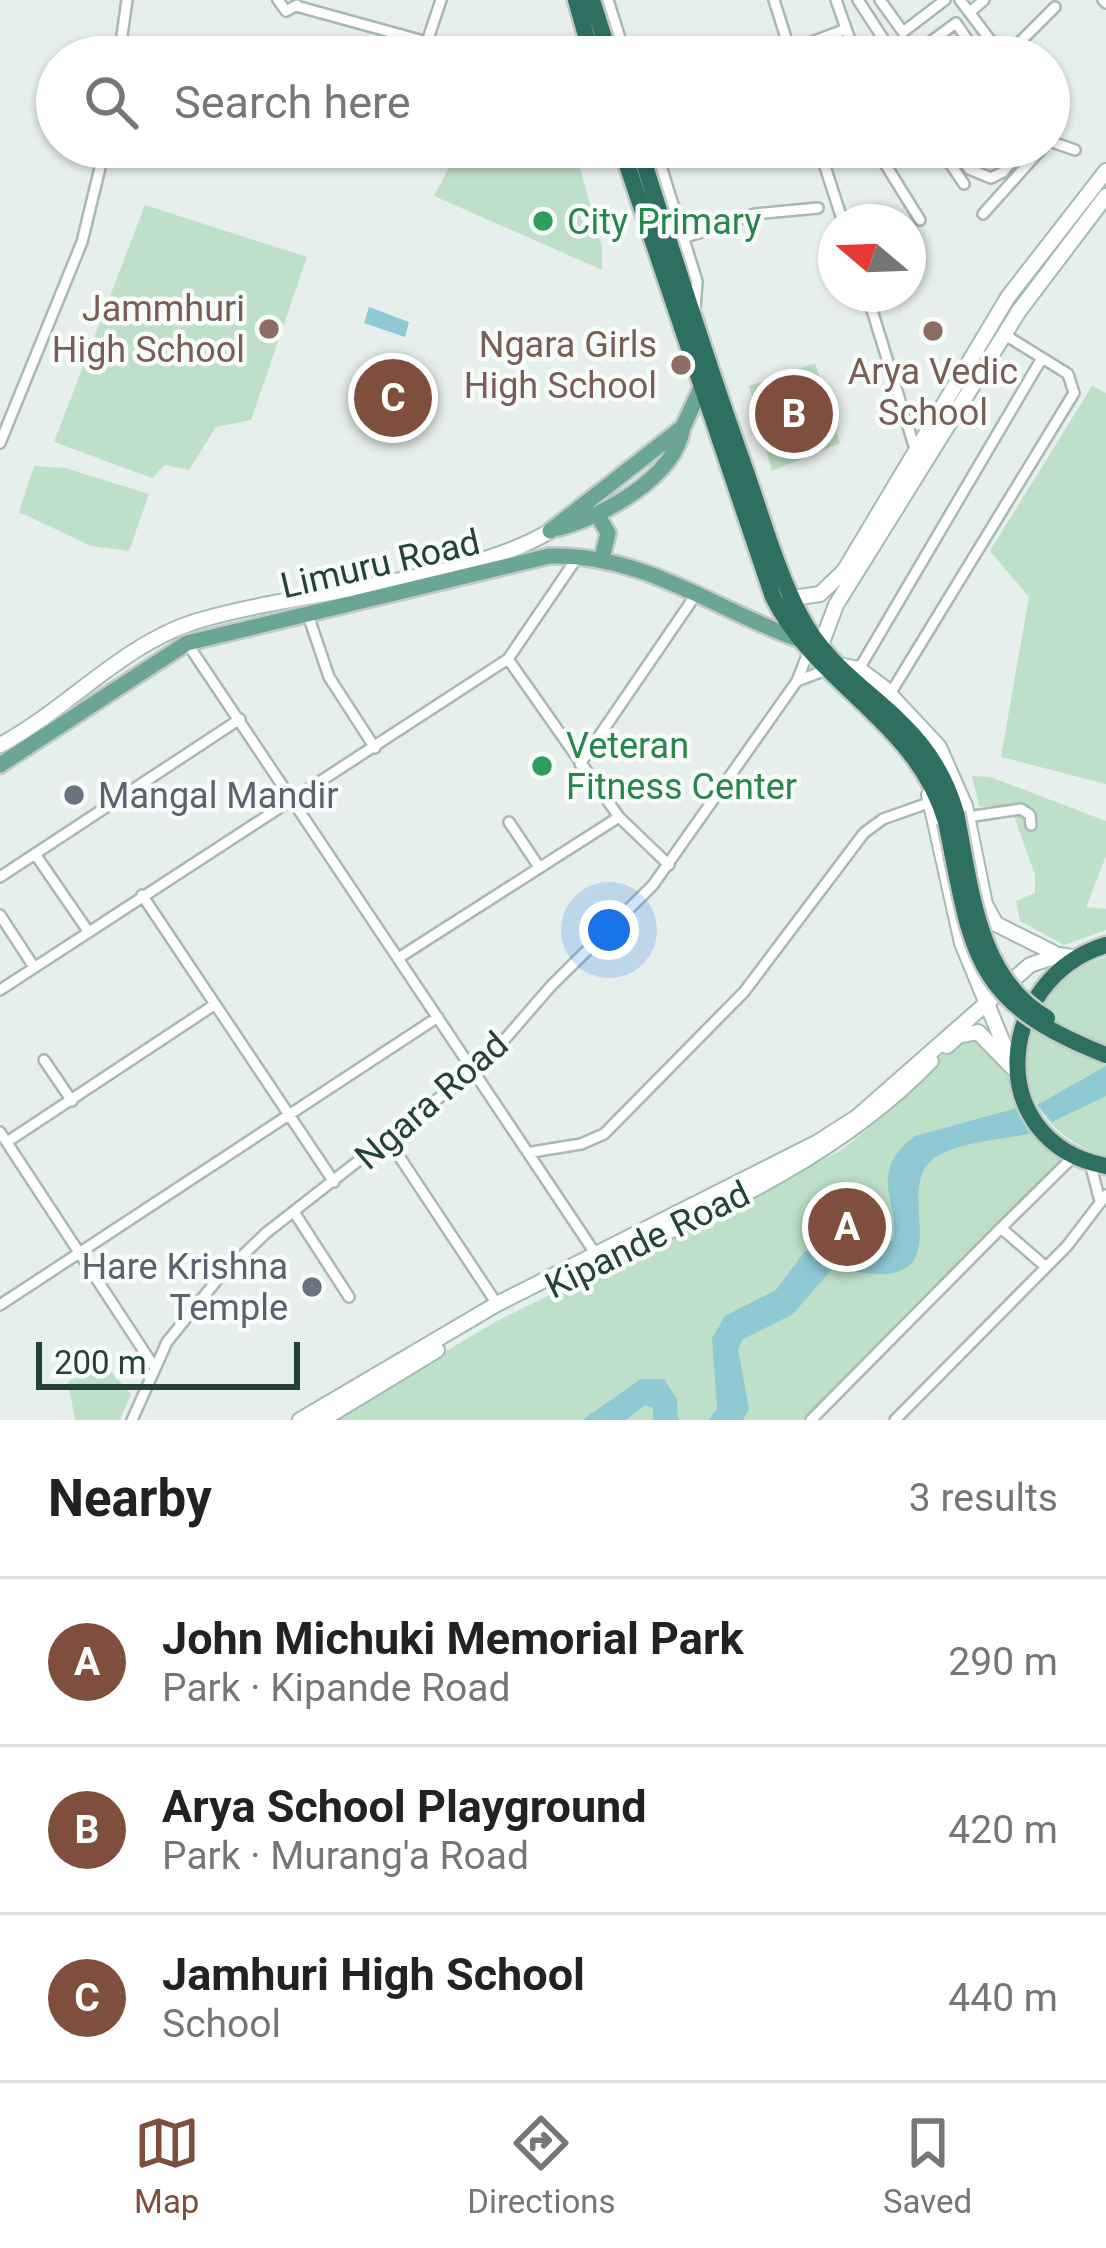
<!DOCTYPE html>
<meta charset="utf-8">
<style>
body{margin:0;font-family:Roboto,sans-serif;background:#f2f2f2;color:#222}
.compass{position:absolute;left:818px;top:204px;width:108px;height:108px;border-radius:50%;background:#fff;box-shadow:0 3px 9px #0004;rotate:289deg}
.scale{position:absolute;left:36px;bottom:30px;width:264px;box-sizing:border-box;padding-left:12px;border:6px solid #24423a;border-top:0;font-size:33px;line-height:42px;white-space:nowrap;color:#24423a;-webkit-text-stroke:9px #f7fbf9;paint-order:stroke}
.you{position:absolute;left:609px;top:930px;width:42px;height:42px;margin:-30px;border:9px solid #fff;border-radius:50%;background:#1a73e8;box-shadow:0 0 0 18px #1a73e833}
.badge{display:grid;place-items:center;width:78px;height:78px;border-radius:50%;background:#804e3d;color:#fff;font-size:39px;font-weight:700}
.pin{position:absolute;translate:-50% -50%;border:6px solid #fff;box-shadow:0 3px 12px #0006}
.list{margin:0;padding:0;list-style:none}
h2{display:flex;justify-content:space-between;align-items:center;height:156px;margin:0;padding:0 48px;font-size:51px}
h2 small{font-size:39px;font-weight:400;color:#767676}
.list li{display:grid;grid-template-columns:78px 1fr auto;gap:36px;align-items:center;box-sizing:border-box;height:168px;padding:0 48px;border-top:3px solid #e0e0e0}
.list b{display:block;font-size:45px;white-space:nowrap}
.list p{margin:0;font-size:39px;white-space:nowrap;color:#767676}
.list em{font-size:39px;font-style:normal;color:#767676}
.icon{flex:none;width:66px;height:66px;fill:none;stroke:currentColor;stroke-width:2;stroke-linecap:round;stroke-linejoin:round}
.map{position:relative;flex:none;width:1106px;height:1420px;overflow:hidden}
.search{position:absolute;background:#fff;box-shadow:0 3px 9px #0004;left:36px;right:36px;top:36px;height:132px;display:flex;align-items:center;gap:30px;box-sizing:border-box;padding:0 42px;border-radius:66px;color:#767676;font-size:45px}
.sheet{height:660px;background:#fff}
nav{display:flex;justify-content:space-around;align-items:center;box-sizing:border-box;height:168px;border-top:3px solid #e0e0e0;background:#fff;font-size:33px;color:#767676}
nav a{display:grid;justify-items:center;gap:6px}
nav .on{color:#804e3d}
.map>svg:first-child{display:block}
.green{fill:#bfe0c8}
.water{fill:#8ec9d4}
.lines{fill:none;stroke-linecap:round;stroke-linejoin:round}
.street-casing{stroke:#a8b8b2;stroke-width:14}
.secondary-casing{stroke:#a4bbb3;stroke-width:18}
.primary-casing{stroke:#c2cac8;stroke-width:20}
.highway-casing{stroke:#c2cac8;stroke-width:21}
.street{stroke:#fff;stroke-width:9}
.secondary{stroke:#fff;stroke-width:14}
.primary{stroke:#6aa596;stroke-width:15}
.highway{stroke:#2f6f62;stroke-width:16}
.highway-bridge-casing{stroke:#c2cac8;stroke-width:21;stroke-linecap:butt}
.highway-bridge{stroke:#2f6f62;stroke-width:16}
.leisure-dot{fill:#2e9e5b;stroke:#f7fbf9;stroke-width:4.5}
.education-dot{fill:#8d6e63;stroke:#f7fbf9;stroke-width:4.5}
.worship-dot{fill:#6b7280;stroke:#f7fbf9;stroke-width:4.5}
.labels{text-anchor:middle;stroke-width:9;stroke-linejoin:round;paint-order:stroke}
.leisure-label{font-size:36px;fill:#27864d;stroke:#f7fbf9;text-anchor:start}
.education-label{font-size:36px;fill:#785e54;stroke:#f7fbf9;text-anchor:end}
.street-label{font-size:36px;fill:#24423a;stroke:#f7fbf9}
.worship-label{font-size:36px;fill:#5b616d;stroke:#f7fbf9;text-anchor:start}
</style>
<div class="map">
<svg width="1106" height="1420" viewBox="0 0 1106 1420">
<rect width="100%" height="100%" fill="#e6efeb"/>
<!-- green -->
<path class="green" d="M460 147H574L602 247V270L434 196Z
M145 205 307 257 251 420 216 427 189 470 165 465 152 478 54 442Z
M815 363 840 443 772 471 749 386Z
M1092 386 1106 393V784L1001 757 1029 597 990 551Z
M34 466 65 468 149 494 129 551 91 546 19 512Z
M972 776 990 777 1106 821V856L1086 907 1106 909V930L1064 945 1020 921 1016 901 1035 893V875L1011 808 979 806Z
M1106 957V1156C997 1125 1000 989 1106 957Z
M969 1036 990 1038 1023 1103 1072 1158 811 1420H329L497 1321 840 1151 881 1118 955 1042Z
M97 1356 131 1394 120 1420H75L68 1382Z"/>
<!-- water -->
<path class="water" d="M369 307 409 322 405 337 364 323Z
M1106 1066V1096L1052 1122 1037 1105Z
M1017 1108 1036 1132C1007 1140 950 1141 929 1163 900 1194 947 1266 888 1274 870 1276 850 1269 832 1269L793 1314 743 1339 738 1349 749 1409 743 1420H709L717 1408 712 1338 725 1316 776 1290 805 1251 841 1239 893 1241C902 1203 864 1175 915 1136Z
M641 1379H664L677 1399 678 1420H653V1408L645 1405 626 1420H582Z"/>
<g class="lines">
<defs>
<path id="street" d="M278 0 286 11 297 5
M608 0 626 57
M774 0 792 57
M836 0 856 57
M858 0 895 57
M880 0 903 32 945 0
M960 0 1003 57
M1103 0 1106 3
M296 6 427 42 441 0
M970 12 984 0
M804 45 846 29
M914 54 956 23 979 57
M119 57 127 0
M1005 57 1055 7
M1049 141 1075 150
M655 147 697 281 695 309
M890 147 879 154 920 220
M939 147 964 184
M955 147 969 169 991 178 1003 172 1023 147
M819 148 843 222
M983 214 1043 147
M683 238 755 214 818 208
M867 294 915 449
M0 443 82 242 105 147
M308 615 329 677 375 748
M187 643 595 1253
M508 659 619 817 669 865
M859 669 1042 358
M797 681 826 670
M890 694 1074 393 1068 374 1005 335
M580 764 697 593
M967 817 1021 809 1030 815 1031 825
M509 822 539 867
M35 854 88 931
M0 877 240 719
M142 895 334 1182
M0 915 34 967
M400 957 619 817
M0 990 508 659 579 555
M44 1060 72 1101
M0 1132 153 1365
M389 1141 497 1304
M7 1142 214 1005
M532 1152 581 1144 604 1134 744 992 864 833 883 819 931 802
M1090 1163 1100 1201
M294 1212 349 1297
M1001 1228 1074 1156
M0 1305 438 1017
M132 1420 167 1342 217 1280 266 1233 486 1061 551 986 653 885 797 681 808 653
M811 1420 1001 1228 1046 1267
M895 1420 1067 1246 1106 1195"/>
<path id="secondary" d="M793 598 820 594 844 571 1008 297 1106 171
M821 645 836 605 1019 311 1106 196
M843 666 859 669 883 687 939 747 965 806 985 904 996 924 1054 953
M0 745C66 710 122 645 194 622 297 590 460 585 550 531
M929 795 962 943 1010 1060
M947 1046 958 1036 978 1032 1012 1067
M561 1281C691 1220 830 1166 931 1061
M300 1420 497 1304 818 1142 857 1117 1030 965 1059 955 1078 958
M322 1420 437 1350"/>
<path id="primary" d="M598 516 608 533 602 558
M559 528C603 516 675 478 683 427
M550 531 683 427 701 388
M0 765 187 643 549 556C641 553 711 607 795 638"/>
<path id="highway" d="M576 0 592 57
M592 0 610 57
M621 147 773 597C817 686 917 721 946 822
M639 147C673 255 707 362 745 469 762 517 776 569 800 615 841 695 927 710 956 813
M1106 945C995 979 981 1142 1106 1166"/>
</defs>
<!-- street casing -->
<use href="#street" class="street-casing"/>
<!-- secondary casing -->
<use href="#secondary" class="secondary-casing"/>
<!-- primary casing -->
<use href="#primary" class="primary-casing"/>
<!-- highway casing -->
<use href="#highway" class="highway-casing"/>
<!-- street -->
<use href="#street" class="street"/>
<!-- secondary -->
<use href="#secondary" class="secondary"/>
<!-- primary -->
<use href="#primary" class="primary"/>
<!-- highway -->
<use href="#highway" class="highway"/>
<defs>
<path id="highway-bridge" d="M956 813C971 885 976 977 1047 1018
M946 822C973 953 970 1002 1106 1055"/>
</defs>
<!-- highway-bridge casing -->
<use href="#highway-bridge" class="highway-bridge-casing"/>
<!-- highway-bridge -->
<use href="#highway-bridge" class="highway-bridge"/>
</g>
<!-- markers -->
<g class="leisure-dot">
<circle cx="543" cy="221" r="12"/>
<circle cx="542" cy="766" r="12"/>
</g>
<g class="education-dot">
<circle cx="269" cy="329" r="12"/>
<circle cx="933" cy="331" r="12"/>
<circle cx="681" cy="365" r="12"/>
</g>
<g class="worship-dot">
<circle cx="74" cy="795" r="12"/>
<circle cx="312" cy="1287" r="12"/>
</g>
<g class="labels">
<!-- leisure labels -->
<g class="leisure-label">
<text x="567" y="234">City Primary</text>
<text x="566" y="758">Veteran<tspan x="566" dy="41">Fitness Center</tspan></text>
</g>
<!-- education labels -->
<g class="education-label">
<text x="245" y="321">Jammhuri<tspan x="245" dy="41">High School</tspan></text>
<text x="657" y="357">Ngara Girls<tspan x="657" dy="41">High School</tspan></text>
<text x="933" y="384" text-anchor="middle">Arya Vedic<tspan x="933" dy="41">School</tspan></text>
</g>
<!-- street labels -->
<g class="street-label">
<text transform="translate(380 563) rotate(-13)" y="13">Limuru Road</text>
<text transform="translate(431 1100) rotate(-41)" y="13">Ngara Road</text>
<text transform="translate(647 1239) rotate(-26)" y="13">Kipande Road</text>
</g>
<!-- worship labels -->
<g class="worship-label">
<text x="98" y="808">Mangal Mandir</text>
<text x="288" y="1279" text-anchor="end">Hare Krishna<tspan x="288" dy="41">Temple</tspan></text>
</g>
</g>
</svg>
<svg class="compass" viewBox="-18 -18 36 36"><path d="M0-13l5 13h-10z" fill="#e53935"/><path d="M0 13l5-13h-10z" fill="#767676"/></svg>
<div class="scale">200 m</div>
<div class="you"></div>
<div class="pin badge" style="left:847px;top:1227px">A</div>
<div class="pin badge" style="left:794px;top:414px">B</div>
<div class="pin badge" style="left:393px;top:398px">C</div>
<div class="search"><svg class="icon" aria-label="search" viewBox="0 0 24 24"><circle cx="10" cy="10" r="6"/><path d="M15 15l6 6"/></svg>Search here</div>
</div>
<section class="sheet">
<h2>Nearby<small>3 results</small></h2>
<ul class="list">
<li><span class="badge">A</span><div><b>John Michuki Memorial Park</b><p>Park · Kipande Road</p></div><em>290 m</em></li>
<li><span class="badge">B</span><div><b>Arya School Playground</b><p>Park · Murang'a Road</p></div><em>420 m</em></li>
<li><span class="badge">C</span><div><b>Jamhuri High School</b><p>School</p></div><em>440 m</em></li>
</ul>
</section>
<nav>
<a class="on"><svg class="icon" aria-label="map" viewBox="0 0 24 24"><path d="M3 6l6-2 6 2 6-2v14l-6 2-6-2-6 2zM9 4v14M15 6v14"/></svg>Map</a>
<a><svg class="icon" aria-label="directions" viewBox="0 0 24 24"><path d="M12 3l9 9-9 9-9-9zM9 14v-3h6M13 9l2 2-2 2"/></svg>Directions</a>
<a><svg class="icon" aria-label="saved" viewBox="0 0 24 24"><path d="M7 4h10v16l-5-4-5 4z"/></svg>Saved</a>
</nav>
